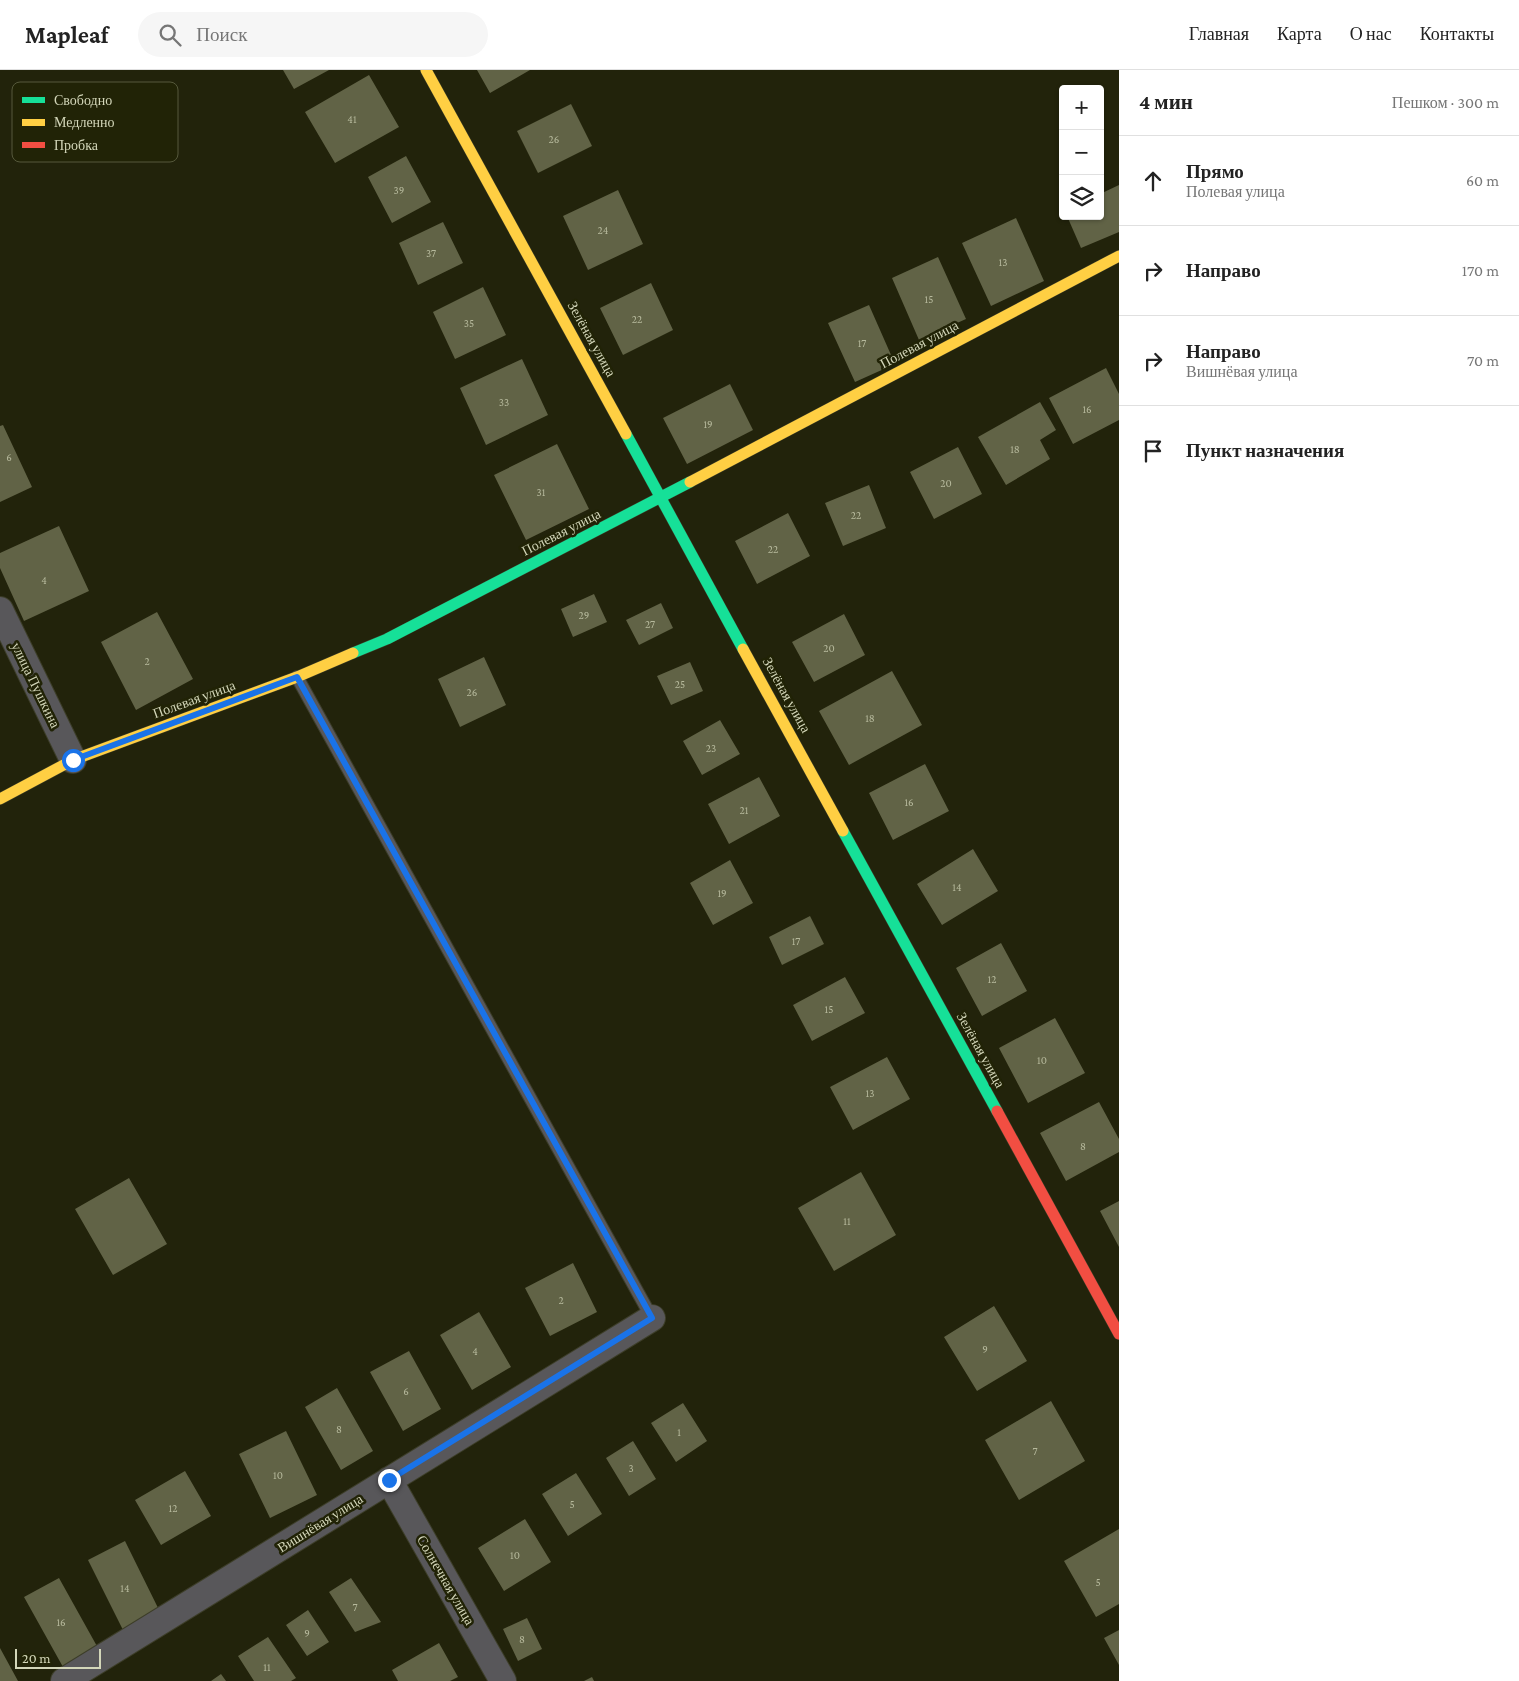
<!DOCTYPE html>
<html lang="ru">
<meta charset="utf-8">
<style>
body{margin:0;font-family:"Crimson Pro",serif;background:#f6f6f6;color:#222}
.controls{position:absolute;right:15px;top:15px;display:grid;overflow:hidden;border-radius:5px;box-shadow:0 1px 4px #0004}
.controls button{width:45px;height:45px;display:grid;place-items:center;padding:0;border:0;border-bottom:1px solid #e0e0e0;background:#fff;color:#222;font:25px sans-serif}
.scale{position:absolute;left:15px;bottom:12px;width:86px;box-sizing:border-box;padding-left:5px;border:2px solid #d3d6b9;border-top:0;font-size:14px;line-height:18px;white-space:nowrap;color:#d3d6b9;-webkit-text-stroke:4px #212306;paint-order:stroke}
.stop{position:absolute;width:15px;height:15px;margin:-11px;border:4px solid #1a73e8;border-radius:50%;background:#fff}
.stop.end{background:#1a73e8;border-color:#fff;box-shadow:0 1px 5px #0008}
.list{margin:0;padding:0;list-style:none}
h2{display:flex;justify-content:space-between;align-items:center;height:65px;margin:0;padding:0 20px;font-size:21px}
h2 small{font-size:16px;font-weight:400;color:#767676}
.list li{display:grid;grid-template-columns:32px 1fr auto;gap:15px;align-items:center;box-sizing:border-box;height:90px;padding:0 20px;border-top:1px solid #e0e0e0}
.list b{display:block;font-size:19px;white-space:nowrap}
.list p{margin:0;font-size:16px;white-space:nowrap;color:#767676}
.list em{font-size:16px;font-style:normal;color:#767676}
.icon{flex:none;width:28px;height:28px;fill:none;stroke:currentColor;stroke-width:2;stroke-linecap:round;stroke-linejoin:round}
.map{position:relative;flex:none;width:1119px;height:1611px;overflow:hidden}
header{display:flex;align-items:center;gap:30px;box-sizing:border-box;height:70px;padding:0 25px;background:#fff;border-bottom:1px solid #e0e0e0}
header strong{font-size:24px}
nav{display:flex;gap:28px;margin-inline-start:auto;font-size:18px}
.search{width:350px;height:45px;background:#f6f6f6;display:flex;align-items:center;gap:12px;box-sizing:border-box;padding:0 18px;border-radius:28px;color:#767676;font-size:19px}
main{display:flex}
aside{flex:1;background:#fff}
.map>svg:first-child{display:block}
.building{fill:#616346}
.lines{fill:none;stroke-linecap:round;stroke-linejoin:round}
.lane-casing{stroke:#3d3e29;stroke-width:14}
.street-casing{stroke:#3d3e29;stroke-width:28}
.fast-casing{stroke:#3d3e29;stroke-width:12}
.slow-casing{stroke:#3d3e29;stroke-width:12}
.jam-casing{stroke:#3d3e29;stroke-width:12}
.lane{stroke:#58575a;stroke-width:12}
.street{stroke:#58575a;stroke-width:26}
.fast{stroke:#16e098;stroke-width:11}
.slow{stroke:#ffcf43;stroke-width:11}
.jam{stroke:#f24e42;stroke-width:11}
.route{stroke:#1a73e8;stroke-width:6}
.labels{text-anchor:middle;stroke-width:5;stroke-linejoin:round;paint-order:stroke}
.number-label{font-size:11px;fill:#b6b99c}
.street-label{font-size:14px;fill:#d3d6b9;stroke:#212306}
.key{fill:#212306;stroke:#56593c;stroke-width:1}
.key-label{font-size:14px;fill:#d3d6b9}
</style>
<header>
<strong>Mapleaf</strong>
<div class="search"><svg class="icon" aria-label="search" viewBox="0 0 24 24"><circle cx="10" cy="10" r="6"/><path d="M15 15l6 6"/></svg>Поиск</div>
<nav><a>Главная</a><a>Карта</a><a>О нас</a><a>Контакты</a></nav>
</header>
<main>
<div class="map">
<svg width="1119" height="1611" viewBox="0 0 1119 1611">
<rect width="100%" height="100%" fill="#22230b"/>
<!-- building -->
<path class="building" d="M283 0H329L294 19Z
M477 0H530L490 23Z
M369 5 399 57 335 93 305 42Z
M571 34 592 76 538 103 517 61Z
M406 86 431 132 392 153 368 107Z
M1119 115V162L1081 178 1067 146H1100V124Z
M618 120 643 174 588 200 563 146Z
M1016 148 1044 211 991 236 962 173Z
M443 152 463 193 418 215 399 173Z
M938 187 966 249 919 270 892 208Z
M651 213 673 260 623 285 600 238Z
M483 217 506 265 455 289 433 242Z
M869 235 895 294 855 312 828 253Z
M522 289 548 345 486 375 460 318Z
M1106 298 1119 324V350L1073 374 1049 328Z
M730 314 753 360 687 394 663 348Z
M1040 332 1056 360 1040 370 1050 389 1006 415 978 367Z
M3 355 32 417 0 432V356Z
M557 374 589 439 526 470 494 405Z
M958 377 982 424 934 449 910 402Z
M869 415 886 458 843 476 825 433Z
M788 443 810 486 757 514 735 471Z
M59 456 89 521 24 551 0 498V483Z
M594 524 607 552 573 567 561 539Z
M661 533 673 558 639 575 626 550Z
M157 542 193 609 136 640 101 572Z
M844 544 865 585 814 612 792 572Z
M484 587 506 635 460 657 438 609Z
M690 592 703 621 671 635 657 606Z
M892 601 922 655 849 695 819 641Z
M720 650 740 684 702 705 683 671Z
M925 694 949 741 893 770 869 723Z
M759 707 780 746 729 774 708 734Z
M973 779 998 821 942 855 917 814Z
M730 790 753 833 713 855 690 813Z
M810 846 824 874 782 895 769 867Z
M1001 873 1027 921 982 946 956 898Z
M845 907 865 943 812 971 793 935Z
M1055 948 1085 1003 1028 1033 999 978Z
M887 987 910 1029 853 1060 830 1017Z
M1099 1032 1119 1069V1082L1066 1111 1040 1063Z
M861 1102 896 1165 834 1201 798 1138Z
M129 1108 167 1174 113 1205 75 1139Z
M1119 1131V1177L1100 1141Z
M573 1193 597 1242 550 1266 525 1218Z
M994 1236 1027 1291 977 1321 944 1267Z
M479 1242 511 1297 472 1320 440 1265Z
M409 1281 441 1339 403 1361 370 1302Z
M337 1318 373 1381 341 1400 305 1337Z
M1051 1331 1085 1391 1019 1430 985 1370Z
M683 1333 707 1371 676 1392 651 1353Z
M286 1361 317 1425 270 1448 239 1384Z
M633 1371 656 1409 629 1426 606 1388Z
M185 1401 211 1446 161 1475 135 1430Z
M576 1403 602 1444 568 1466 542 1424Z
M525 1449 551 1492 504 1521 478 1478Z
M1119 1459V1534L1096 1547 1064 1491Z
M125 1471 162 1546 125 1564 88 1490Z
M59 1508 98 1578 63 1597 24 1527Z
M351 1508 381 1552 355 1562 329 1522Z
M308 1540 329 1572 307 1586 286 1555Z
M527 1548 542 1579 518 1591 503 1559Z
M1119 1560V1595L1104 1568Z
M268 1567 296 1608 291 1611H254L238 1586Z
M439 1573 458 1607 450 1611H398L392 1600Z
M0 1578 18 1611H0Z
M221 1604 226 1611H211Z
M592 1607 594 1611H584Z"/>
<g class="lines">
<defs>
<path id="lane" d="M297 607 652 1248"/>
<path id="street" d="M0 540 73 690
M389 1410 503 1611
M64 1611 652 1248"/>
<path id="fast" d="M626 364 743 579
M353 583 387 569 690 412
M843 761 997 1041"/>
<path id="slow" d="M426 0 626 364
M690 412 1119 186
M743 579 843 761
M0 729 73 690 297 607 353 583"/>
<path id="jam" d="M997 1041 1119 1264"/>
</defs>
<!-- lane casing -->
<use href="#lane" class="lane-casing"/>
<!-- street casing -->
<use href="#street" class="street-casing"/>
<!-- fast casing -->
<use href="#fast" class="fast-casing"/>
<!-- slow casing -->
<use href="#slow" class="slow-casing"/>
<!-- jam casing -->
<use href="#jam" class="jam-casing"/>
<!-- lane -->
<use href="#lane" class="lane"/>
<!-- street -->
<use href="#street" class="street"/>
<!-- fast -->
<use href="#fast" class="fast"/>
<!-- slow -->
<use href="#slow" class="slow"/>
<!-- jam -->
<use href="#jam" class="jam"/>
</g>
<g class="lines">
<!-- route -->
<path class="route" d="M73 690 297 607 652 1248 389 1410"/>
</g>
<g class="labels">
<!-- number labels -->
<g class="number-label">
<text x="352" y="53">41</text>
<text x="554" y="73">26</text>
<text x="399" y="124">39</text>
<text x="603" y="164">24</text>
<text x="431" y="187">37</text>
<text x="1003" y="196">13</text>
<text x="929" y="233">15</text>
<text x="637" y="253">22</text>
<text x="469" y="257">35</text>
<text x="862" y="277">17</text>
<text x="504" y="336">33</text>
<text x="1087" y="343">16</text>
<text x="708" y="358">19</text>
<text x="1015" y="383">18</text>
<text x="9" y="391">6</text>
<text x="946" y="417">20</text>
<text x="541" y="426">31</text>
<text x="856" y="449">22</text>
<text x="773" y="483">22</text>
<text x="44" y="514">4</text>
<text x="584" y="549">29</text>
<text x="650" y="558">27</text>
<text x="829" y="582">20</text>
<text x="147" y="595">2</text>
<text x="680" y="618">25</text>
<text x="472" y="626">26</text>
<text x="870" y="652">18</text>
<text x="711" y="682">23</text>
<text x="909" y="736">16</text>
<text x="744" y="744">21</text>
<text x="957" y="821">14</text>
<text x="722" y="827">19</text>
<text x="796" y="875">17</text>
<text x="992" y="913">12</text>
<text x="829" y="943">15</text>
<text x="1042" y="994">10</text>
<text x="870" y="1027">13</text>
<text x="1083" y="1080">8</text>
<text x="847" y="1155">11</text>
<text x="561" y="1234">2</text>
<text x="985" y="1283">9</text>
<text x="475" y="1285">4</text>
<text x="406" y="1325">6</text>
<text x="339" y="1363">8</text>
<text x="679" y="1366">1</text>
<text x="1035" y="1385">7</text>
<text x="631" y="1402">3</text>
<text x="278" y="1409">10</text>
<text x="572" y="1438">5</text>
<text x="173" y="1442">12</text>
<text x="515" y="1489">10</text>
<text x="1098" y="1516">5</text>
<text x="125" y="1522">14</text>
<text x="355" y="1541">7</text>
<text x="61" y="1556">16</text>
<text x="307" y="1567">9</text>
<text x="522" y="1573">8</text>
<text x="267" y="1601">11</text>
</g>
<!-- street labels -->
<g class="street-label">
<text transform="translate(592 269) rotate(61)" y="5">Зелёная улица</text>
<text transform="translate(919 274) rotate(-28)" y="5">Полевая улица</text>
<text transform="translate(561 462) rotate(-27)" y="5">Полевая улица</text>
<text transform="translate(36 615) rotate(64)" y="5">улица Пушкина</text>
<text transform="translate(787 625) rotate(61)" y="5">Зелёная улица</text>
<text transform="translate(194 629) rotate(-20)" y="5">Полевая улица</text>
<text transform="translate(981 980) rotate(61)" y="5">Зелёная улица</text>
<text transform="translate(320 1453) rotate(-32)" y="5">Вишнёвая улица</text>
<text transform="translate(446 1510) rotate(60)" y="5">Солнечная улица</text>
</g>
</g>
<!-- legend -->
<rect x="12" y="12" width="166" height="80" rx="8" class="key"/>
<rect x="22" y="27" width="23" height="6" fill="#16e098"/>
<rect x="22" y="49" width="23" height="7" fill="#ffcf43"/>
<rect x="22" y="72" width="23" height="6" fill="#f24e42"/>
<g class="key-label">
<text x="54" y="35">Свободно</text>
<text x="54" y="57">Медленно</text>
<text x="54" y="80">Пробка</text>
</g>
</svg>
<div class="controls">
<button>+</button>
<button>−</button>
<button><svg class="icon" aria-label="layers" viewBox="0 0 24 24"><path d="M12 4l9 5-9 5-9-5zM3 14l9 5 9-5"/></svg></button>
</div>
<div class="scale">20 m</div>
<div class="stop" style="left:73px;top:690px"></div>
<div class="stop end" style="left:389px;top:1410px"></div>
</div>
<aside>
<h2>4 мин<small>Пешком · 300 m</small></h2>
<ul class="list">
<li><svg class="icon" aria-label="ahead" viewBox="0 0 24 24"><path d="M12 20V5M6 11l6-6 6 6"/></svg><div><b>Прямо</b><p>Полевая улица</p></div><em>60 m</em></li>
<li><svg class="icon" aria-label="right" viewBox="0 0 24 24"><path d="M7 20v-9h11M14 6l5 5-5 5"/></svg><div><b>Направо</b></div><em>170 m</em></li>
<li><svg class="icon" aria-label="right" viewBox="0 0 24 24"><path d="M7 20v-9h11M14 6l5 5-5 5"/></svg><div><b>Направо</b><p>Вишнёвая улица</p></div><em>70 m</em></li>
<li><svg class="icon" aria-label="arrive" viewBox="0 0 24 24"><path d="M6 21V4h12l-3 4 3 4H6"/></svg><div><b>Пункт назначения</b></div></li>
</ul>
</aside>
</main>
